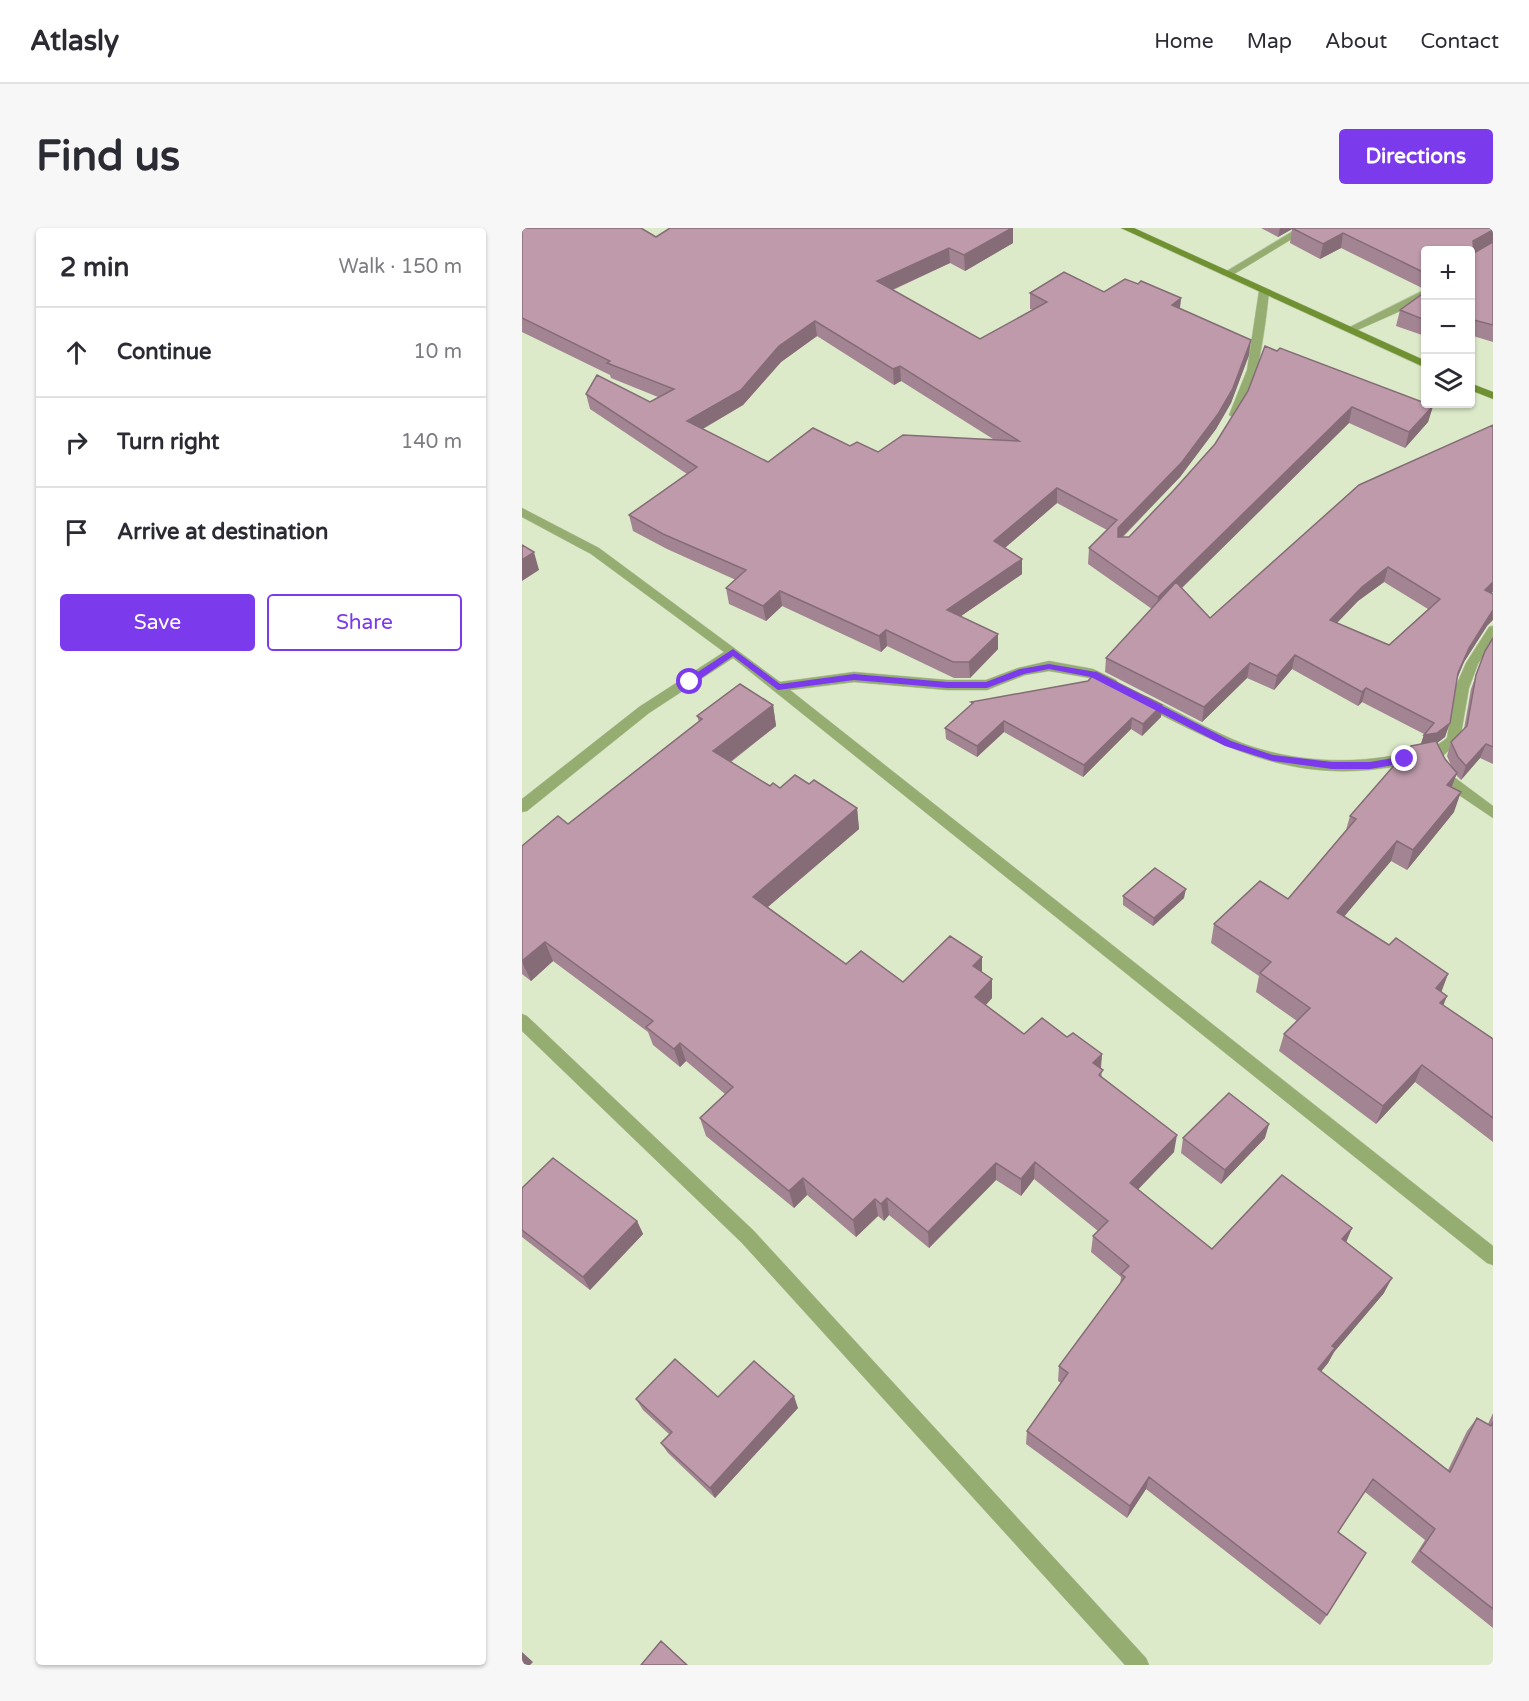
<!DOCTYPE html>
<meta charset="utf-8">
<style>
body{margin:0;font-family:"Varela Round",sans-serif;background:#f7f7f7;color:#2b2b33}
.controls{position:absolute;right:18px;top:18px;display:grid;overflow:hidden;border-radius:6px;box-shadow:0 2px 4px #0004}
.controls button{width:54px;height:54px;display:grid;place-items:center;padding:0;border:0;border-bottom:2px solid #e1e1e2;background:#fff;color:#2b2b33;font:30px sans-serif}
.stop{position:absolute;width:18px;height:18px;margin:-14px;border:4px solid #7c3aed;border-radius:50%;background:#fff}
.stop.end{background:#7c3aed;border-color:#fff;box-shadow:0 2px 6px #0008}
.list{margin:0;padding:0;list-style:none}
h2{display:flex;justify-content:space-between;align-items:center;height:78px;margin:0;padding:0 24px;font-size:26px}
h2 small{font-size:20px;font-weight:400;color:#7c7c81}
.list li{display:grid;grid-template-columns:39px 1fr auto;gap:18px;align-items:center;box-sizing:border-box;height:90px;padding:0 24px;border-top:2px solid #e1e1e2}
.list b{display:block;font-size:22px;white-space:nowrap}
.list em{font-size:20px;font-style:normal;color:#7c7c81}
.actions{display:flex;gap:12px;padding:18px 24px}
.actions a{flex:1;padding:14px 0;border:2px solid #7c3aed;border-radius:6px;text-align:center;font-size:21px;color:#7c3aed}
.actions .main{background:#7c3aed;color:#fff}
.icon{flex:none;width:33px;height:33px;fill:none;stroke:currentColor;stroke-width:2;stroke-linecap:round;stroke-linejoin:round}
.map{position:relative;flex:none;width:971px;height:1437px;overflow:hidden;border-radius:6px}
header{display:flex;align-items:center;gap:36px;box-sizing:border-box;height:84px;padding:0 30px;background:#fff;border-bottom:2px solid #e1e1e2}
header strong{font-size:28px}
nav{display:flex;gap:33px;margin-inline-start:auto;font-size:21px}
.intro{display:flex;align-items:center;justify-content:space-between;box-sizing:border-box;height:144px;padding:0 36px}
h1{margin:0;font-size:42px}
.button{padding:15px 27px;border-radius:6px;background:#7c3aed;color:#fff;font-size:21px;font-weight:700}
main{display:flex;gap:36px;padding:0 36px}
aside{flex:1;background:#fff;border-radius:6px;box-shadow:0 2px 4px #0004}
.map>svg:first-child{display:block}
.lines{fill:none;stroke-linecap:round;stroke-linejoin:round}
.street-casing{stroke:#bbc8aa;stroke-width:1}
.secondary-casing{stroke:#bbc8aa;stroke-width:1}
.street{fill:#96ad72;fill-rule:evenodd}
.secondary{fill:#709131;fill-rule:evenodd}
.wall{fill:#a38492;fill-rule:evenodd}
.shaded-wall{fill:#856c77}
.building{fill:#be9aaa;stroke:#856c77;stroke-width:1.5;fill-rule:evenodd}
.route{fill:#7c3aed}
</style>
<header>
<strong>Atlasly</strong>
<nav><a>Home</a><a>Map</a><a>About</a><a>Contact</a></nav>
</header>
<div class="intro"><h1>Find us</h1><a class="button">Directions</a></div>
<main>
<aside>
<h2>2 min<small>Walk · 150 m</small></h2>
<ul class="list">
<li><svg class="icon" aria-label="ahead" viewBox="0 0 24 24"><path d="M12 20V5M6 11l6-6 6 6"/></svg><div><b>Continue</b></div><em>10 m</em></li>
<li><svg class="icon" aria-label="right" viewBox="0 0 24 24"><path d="M7 20v-9h11M14 6l5 5-5 5"/></svg><div><b>Turn right</b></div><em>140 m</em></li>
<li><svg class="icon" aria-label="arrive" viewBox="0 0 24 24"><path d="M6 21V4h12l-3 4 3 4H6"/></svg><div><b>Arrive at destination</b></div></li>
</ul>
<div class="actions"><a class="main">Save</a><a>Share</a></div>
</aside>
<div class="map">
<svg width="971" height="1437" viewBox="0 0 971 1437">
<rect width="100%" height="100%" fill="#dceac9"/>
<g class="lines">
<defs>
<path id="street" d="M776 0H788L709 48 700 46Z
M742 60 747 63C745 86 734 182 713 190L707 187 725 142 737 63Z
M904 61V69L883 81 831 104 822 102Z
M0 280 77 320 258 454 332 444 425 452H464L496 440 527 433 571 441 594 452 596 455 589 460 568 450 527 443 503 447 465 462H425L332 454 268 462 971 1018V1037L965 1035 211 430 127 485 5 583 0 584V571L117 479 202 424 69 326 0 289Z
M971 398V412L956 436 947 460 938 512 920 529 915 530C893 534 870 540 847 542 758 550 694 515 618 476L616 473 623 468 628 470C655 483 682 499 710 511 759 532 817 537 869 528 892 524 906 525 925 510L933 460 944 435 967 399Z
M919 536 924 537 932 549 971 578V590L922 557 912 541Z
M0 786 5 788 232 1003 624 1430 627 1437H603L220 1015 0 803Z"/>
<path id="secondary" d="M599 0H612L904 133V140Z
M948 155 971 164V171L948 162Z"/>
</defs>
<!-- street casing -->
<use href="#street" class="street-casing"/>
<!-- secondary casing -->
<use href="#secondary" class="secondary-casing"/>
<!-- street -->
<use href="#street" class="street"/>
<!-- secondary -->
<use href="#secondary" class="secondary"/>
</g>
<!-- wall -->
<path class="wall" d="M0 0 134 9 148 0H491V15L443 43 428 35 371 62 458 111 511 82 508 81V65L582 64 616 56 659 70 658 80 727 127 709 175 694 201 658 249 601 309H607L651 263 693 216 755 123 911 178 906 194 883 220 827 195 660 360 688 390 837 257 970 365 965 398 942 434 935 451 923 509 915 515 923 531 930 540 925 528 929 514 942 501 949 461 963 423 971 410V536L958 530 939 552 934 547 930 559 932 584 885 642 869 633 822 688 867 717 926 746 919 763 921 777 971 811V914L893 854 854 896 757 823 762 806 775 793 734 764 737 748 689 715 692 696 766 671 824 602 828 588 899 516 902 506 840 474 836 478 770 441 752 462 725 450 680 494 583 444 584 430 630 381 566 336 567 320 585 302 535 275 483 320 500 346 439 388 476 421 448 450H432L365 418 359 424 260 378 244 393 207 376 204 360 214 352 145 321 111 303 107 287 165 246 68 181 64 166 128 174 136 169 89 150 88 147 0 104ZM295 108 372 157 379 153 471 211 356 224 328 218 246 234 181 201 221 177 259 134ZM862 354 906 381 867 417 815 395 836 373Z
M739 0H971V114L948 107V22H903V59L900 60 819 20 798 31 768 15 770 1 756 9Z
M903 64V108L874 98 878 82Z
M449 474 640 477 639 489 620 508 609 501 561 549 482 504 455 529 424 511 423 500 449 477Z
M251 477 254 498 209 534 248 558 258 560 287 556 335 580 337 601 246 679 324 736 381 754 460 729V744L470 751V770L464 777 502 806 545 809 580 826 579 841 580 850 652 924 616 961 690 1021 830 1000 824 1014 862 1065 812 1124 806 1135 799 1143 926 1242 945 1203 955 1190 966 1196 971 1185V1400L889 1334 903 1312 843 1264 816 1304 805 1387 798 1397 624 1261 605 1290 504 1216 505 1203 539 1155 536 1153 537 1138 598 1057 599 1049 569 1024 571 1008 576 1003 512 951 499 968 474 952 407 1020 367 987 362 993 356 988 334 1009 285 967 272 980 184 908 178 890 203 866 164 833 158 839 131 817 126 804 31 733 9 753 0 746V618L46 596 177 494 175 488Z
M601 668 662 670 631 698 601 677Z
M661 910H743L699 956 659 925Z
M0 960 115 993 121 1006 68 1062 0 1009Z
M196 1169 276 1180 193 1270 146 1225 139 1215 148 1207 121 1182 114 1171Z"/>
<!-- shaded-wall -->
<path class="shaded-wall" d="M490 0H491V15L443 43 442 27Z
M758 0H772L756 9Z
M971 2V11L970 15 948 27 951 13Z
M821 5 819 20 798 31 801 16Z
M427 20 428 35 356 68 355 53Z
M903 47V59L900 60Z
M659 70 657 86 650 77Z
M293 93 295 108 259 134 221 177 168 208 165 193 257 118Z
M729 112 727 127 709 175 694 201 658 249 594 315 596 300Z
M378 138 379 153 372 157 371 141Z
M911 178 906 194 883 220 887 204Z
M830 179 827 195 635 384 636 369Z
M535 260V275L472 329V313Z
M12 324 17 342 0 353V332Z
M500 331V346L426 397 425 382Z
M866 339 862 354 836 373 804 406 808 392 840 359Z
M971 354V364L958 376 963 362Z
M258 363 260 378 244 393 241 378Z
M971 382V392L965 398 942 434 931 460 936 445 947 420Z
M364 402 365 418 359 424 357 408Z
M476 406V421L448 450 447 434Z
M773 427 770 441 752 462 755 448Z
M728 435 725 450 680 494 682 479Z
M844 460 840 474 836 478 840 464Z
M251 477 254 498 196 543 191 523Z
M640 477 639 489 620 508 621 496Z
M610 490 609 501 561 549 562 537Z
M482 493V504L455 529V518Z
M928 495 923 509 910 519 897 521 902 507Z
M964 516 958 530 939 552 944 538Z
M935 545 927 565 925 557Z
M939 564 932 584 885 642 891 622Z
M335 580 337 601 235 688 231 669Z
M875 613 869 633 810 703 815 684Z
M664 661 662 670 631 698 632 690Z
M23 714 31 733 9 753 0 734Z
M460 729V749L451 738Z
M926 746 919 765 914 760Z
M470 751V770L453 788V769Z
M925 768 918 786V775Z
M158 815 164 833 158 839 152 821Z
M580 826 578 844 571 835Z
M900 837 893 854 854 896 861 878Z
M747 896 743 910 699 956 703 942Z
M655 907 652 924 606 972 608 955Z
M513 934 512 951 499 968V951Z
M474 935V952L407 1020 406 1004Z
M281 950 285 967 272 980 267 963Z
M365 970 367 987 362 993 359 976Z
M353 971 356 988 334 1009 331 992Z
M115 993 121 1006 68 1062 61 1049Z
M830 1000 823 1017 820 1011Z
M870 1050 862 1065 812 1124 806 1135 790 1155 796 1141 810 1118Z
M272 1168 276 1180 193 1270 188 1260Z
M627 1249 624 1261 605 1290 608 1278Z
M0 1424 11 1434 8 1437H0Z"/>
<!-- building -->
<path class="building" d="M0 0H119L134 9 148 0H490L442 27 427 20 355 53 458 111 525 74 508 65 542 44 582 64 603 51 616 56 619 53 659 70 650 77 729 112 711 160 696 186 660 234 596 300V309H607L651 263 693 216 726 163 743 118 755 123 758 120 911 178 887 204 830 179 636 369 567 320 595 292 535 260 472 313 500 331 425 382 476 406 447 434H431L364 402 357 408 258 363 241 378 204 360 224 342 141 306 107 287 175 239 64 166 75 147 128 174 152 161 85 135 88 133 0 90ZM293 93 371 141 378 138 497 213 381 207 356 224 335 214 328 218 291 200 246 234 165 193 219 162 257 118Z
M770 0H971V2L951 13 952 25 971 14V97L948 91V22H903V45L821 5 801 16Z
M903 64V92L878 82Z
M971 197V354L963 362 971 366V382L947 420 936 445 928 495 915 505 902 507 912 495 844 460 840 464 773 427 755 448 728 435 682 479 584 430 654 354 688 390 837 257ZM866 339 918 371 867 417 808 392 840 359Z
M0 317 12 324 0 332Z
M971 410V519L964 516 944 538 936 529 929 514 945 498 954 447 963 423Z
M574 444 640 477 621 496 610 490 562 537 482 493 455 518 423 500 451 475 449 474 566 453Z
M218 456 251 477 191 523 248 558 251 555 258 560 273 547 287 556 292 552 335 580 231 669 324 736 339 723 381 754 428 708 460 729 451 738 470 751 453 769 502 806 520 790 545 809 551 805 580 826 571 835 581 842 577 847 655 907 608 955 690 1021 760 947 830 1000 820 1011 870 1050 810 1118 813 1120 796 1141 928 1244 955 1190 969 1198 971 1194V1381L898 1323 913 1301 851 1251 816 1304 844 1325 805 1387 627 1249 608 1278 505 1203 546 1145 537 1138 603 1049 599 1046 607 1038 571 1008 586 993 513 934 499 951 474 935 406 1004 365 970 359 976 353 971 331 992 281 950 267 963 178 890 211 859 158 815 152 821 124 799 131 793 23 714 0 733V618L36 588 46 596 180 491 175 488Z
M914 513 923 531 935 545 925 557 939 564 891 622 875 613 815 684 867 717 874 710 926 746 914 760 925 768 918 775 971 811V890L900 837 861 878 762 806 788 780 738 745 749 734 692 696 738 653 766 671 834 591 828 588 889 518Z
M633 640 664 661 632 690 601 668Z
M707 865 747 896 703 942 661 910Z
M31 930 115 993 61 1049 0 1002V960Z
M153 1131 196 1169 232 1133 272 1168 188 1260 139 1215 150 1204 114 1171Z
M139 1413 165 1437H119Z"/>
<!-- route -->
<path class="route" d="M211 421 258 456 332 446 425 454H464L498 441 527 436 574 444 709 513 751 527 810 534H848L883 528 887 531 883 535 848 541H810L751 533 703 518 569 449 527 441 502 446 465 460H425L332 452 256 462 211 428 171 456H165V451Z"/>
</svg>
<div class="controls">
<button>+</button>
<button>−</button>
<button><svg class="icon" aria-label="layers" viewBox="0 0 24 24"><path d="M12 4l9 5-9 5-9-5zM3 14l9 5 9-5"/></svg></button>
</div>
<div class="stop" style="left:168px;top:454px"></div>
<div class="stop end" style="left:883px;top:531px"></div>
</div>
</main>
